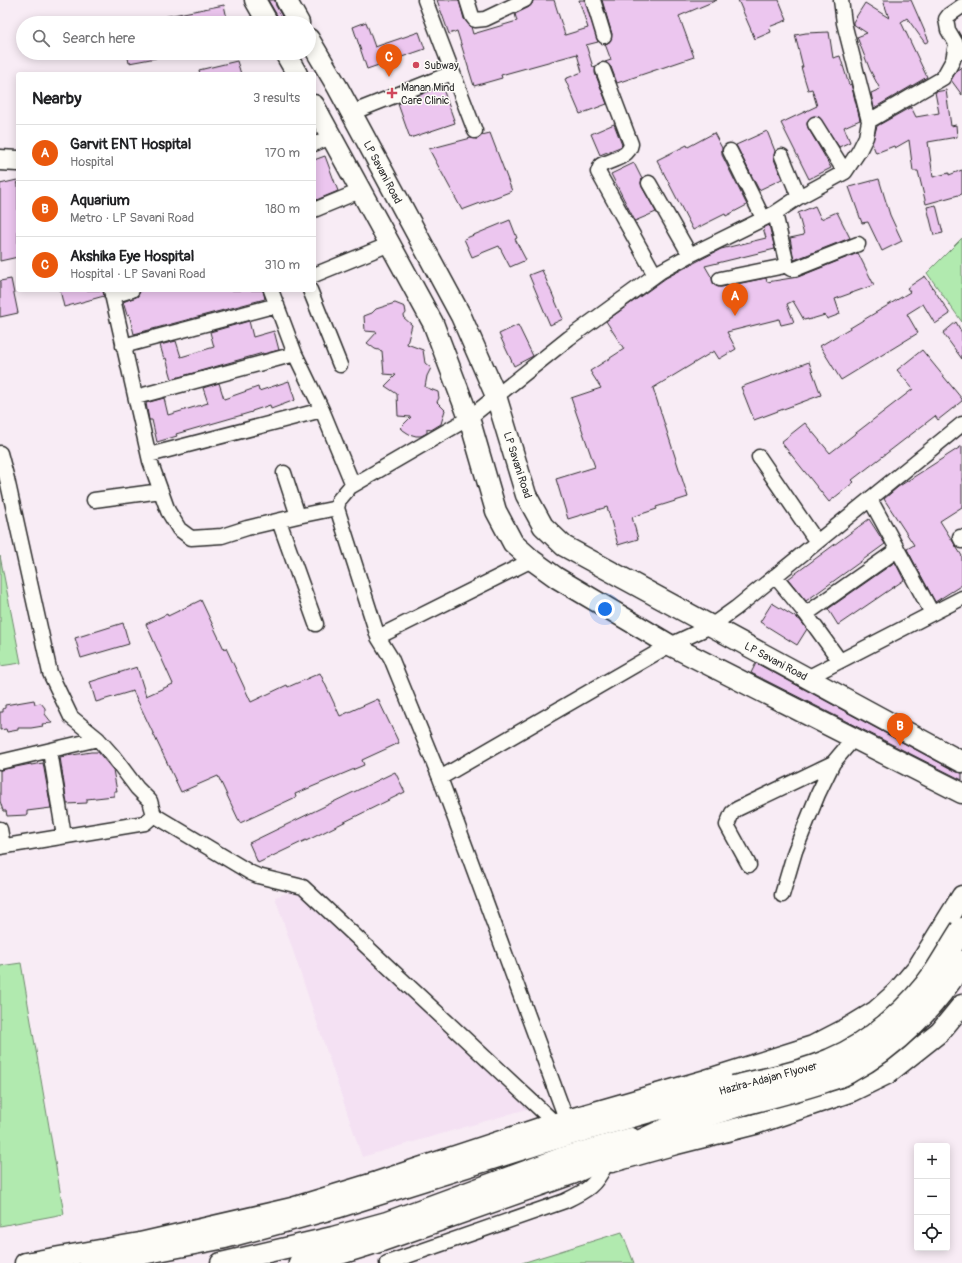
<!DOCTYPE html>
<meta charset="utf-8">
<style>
body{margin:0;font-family:Pangolin,sans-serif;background:#f6f6f6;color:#202124}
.controls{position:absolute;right:12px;bottom:12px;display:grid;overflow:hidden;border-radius:4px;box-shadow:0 2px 10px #0003}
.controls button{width:36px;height:36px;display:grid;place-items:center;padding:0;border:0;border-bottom:1px solid #e0e0e0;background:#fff;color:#202124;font:20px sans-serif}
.you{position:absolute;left:605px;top:609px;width:14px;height:14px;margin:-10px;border:3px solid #fff;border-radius:50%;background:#1a73e8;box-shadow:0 0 0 6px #1a73e833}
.badge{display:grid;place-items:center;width:26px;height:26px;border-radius:50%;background:#ea580c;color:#fff;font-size:13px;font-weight:700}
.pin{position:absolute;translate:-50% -33px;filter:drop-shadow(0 1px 2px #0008)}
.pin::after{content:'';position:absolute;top:21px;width:14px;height:12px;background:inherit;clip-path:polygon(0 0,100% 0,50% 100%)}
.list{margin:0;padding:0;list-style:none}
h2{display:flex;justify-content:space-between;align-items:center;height:52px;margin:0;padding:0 16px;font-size:17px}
h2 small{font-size:13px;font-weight:400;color:#757577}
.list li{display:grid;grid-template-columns:26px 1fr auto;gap:12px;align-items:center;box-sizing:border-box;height:56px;padding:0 16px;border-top:1px solid #e0e0e0}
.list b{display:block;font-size:15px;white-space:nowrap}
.list p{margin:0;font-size:13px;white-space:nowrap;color:#757577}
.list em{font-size:13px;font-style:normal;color:#757577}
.icon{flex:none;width:22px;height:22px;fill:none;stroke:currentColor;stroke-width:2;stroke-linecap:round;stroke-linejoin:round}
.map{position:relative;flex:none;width:962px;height:1263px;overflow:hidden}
.search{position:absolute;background:#fff;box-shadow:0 2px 10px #0003;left:16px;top:16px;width:300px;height:44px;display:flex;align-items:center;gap:10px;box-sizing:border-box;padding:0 14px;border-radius:22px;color:#757577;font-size:15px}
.panel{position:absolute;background:#fff;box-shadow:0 2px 10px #0003;left:16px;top:72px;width:300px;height:220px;border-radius:4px}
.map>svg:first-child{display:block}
.built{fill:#f4e1f3}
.green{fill:#b1eaaf;stroke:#6e8a6d}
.building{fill:#ecc6ef;stroke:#2b2b2b}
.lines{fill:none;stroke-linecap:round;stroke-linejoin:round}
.street-casing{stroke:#2b2b2b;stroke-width:17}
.secondary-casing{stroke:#2b2b2b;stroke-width:23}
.highway-casing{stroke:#2b2b2b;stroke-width:25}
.street{stroke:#fdfcf7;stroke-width:14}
.secondary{stroke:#fdfcf7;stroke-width:20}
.highway{stroke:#fdfcf7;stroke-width:22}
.highway-bridge-casing{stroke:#2b2b2b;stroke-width:25;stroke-linecap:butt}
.highway-bridge{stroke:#fdfcf7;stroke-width:22}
.poi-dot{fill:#d1495b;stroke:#fdfcf7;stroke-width:1.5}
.labels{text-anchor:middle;stroke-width:3;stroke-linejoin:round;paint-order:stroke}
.poi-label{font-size:11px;fill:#2b2b2b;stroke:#fdfcf7;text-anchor:start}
.street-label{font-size:11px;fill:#2b2b2b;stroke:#fdfcf7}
</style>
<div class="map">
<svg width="962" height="1263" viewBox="0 0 962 1263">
<rect width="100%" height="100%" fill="#f8ecf5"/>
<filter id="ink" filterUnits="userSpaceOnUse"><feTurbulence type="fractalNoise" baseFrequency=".025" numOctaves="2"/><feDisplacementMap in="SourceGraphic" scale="8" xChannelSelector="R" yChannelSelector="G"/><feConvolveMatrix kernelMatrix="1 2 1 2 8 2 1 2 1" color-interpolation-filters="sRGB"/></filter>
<g filter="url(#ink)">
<!-- built -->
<path class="built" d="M303 887 537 1106 362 1157 275 897Z"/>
<!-- green -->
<path class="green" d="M962 238V322L927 273Z
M0 556 21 663 0 666Z
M21 963 64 1214 0 1226V966Z
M622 1232 634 1263H522Z"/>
<!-- building -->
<path class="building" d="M268 0H275L276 6 286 23H279L278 17Z
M437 0H459L464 19 471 27 473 34 517 21 515 14 529 7 532 4 533 0H554L565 35 588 28 579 0H585L598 42 586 45 593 67 596 66 595 73 607 104 580 114 565 79 582 72 577 54 501 75 502 78 474 86 457 31 449 34Z
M602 0H717L679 16 694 57 617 83 611 67 605 62 611 60 605 44 610 41 612 34Z
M738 0H779L787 20 769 27 771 32 755 39Z
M883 0H911L929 41 925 43 907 18 901 22 927 77 874 108 871 93 880 89 870 70 857 37 867 33 853 24V22L865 3 889 18Z
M224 5 228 23H158V18Z
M366 22 375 47 419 32 425 49 367 69 353 27Z
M829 32 833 58 840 56 849 85 851 84 860 120 844 127 850 142 839 147 819 117 814 116 808 120 807 124 808 128 824 155 831 168 809 179 781 123 817 106 812 89 808 90 801 67H803L795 35 806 33Z
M127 53H155L156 58 129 63Z
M237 61 241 74H200L199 70Z
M962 67V95L951 80 957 70Z
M442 86 455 123 410 138 398 104Z
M946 90 951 126 956 125 957 137 928 142 933 177 949 173V175L962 170V194L926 204 918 171H913L909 140 895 148 894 146 876 153 872 143 877 126 911 107 916 117 939 113 935 92Z
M614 124 622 145 620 147 600 155 591 134Z
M767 131 775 151 774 155V159L782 179 759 190 736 145Z
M490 133 512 191 462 210 429 149 471 138 478 139 482 135Z
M714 133 722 148V155L747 205 726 216 725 214 693 230 657 160 687 145 688 147Z
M325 156 338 191 314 201V160Z
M634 163 642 179 641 183 642 187 656 212 635 221 611 174Z
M879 179 890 215 902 241 882 251 868 222 862 223 849 187Z
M17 180 18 186V257L0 261V184Z
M936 205 943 233 934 235 927 207Z
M815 206 821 219 837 212 850 238 794 260 790 238 804 235 798 213Z
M510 220 517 238 515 239 526 260 510 267 499 246 472 257 464 239Z
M769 225 775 249 705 266 712 278 714 285 718 287H722L766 278 767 282 798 277 858 253 874 285 835 299 840 314 827 319 825 315 808 320V319L804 320 793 301 787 304 794 322 781 325 779 319 727 332 736 349 719 359 714 351 653 388 688 497 656 507 657 509 632 517 638 539 618 545 607 507 568 519 556 479 595 467 571 398 601 388 590 371 624 349 606 321 666 278 694 263 721 249 766 238 763 228Z
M542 270 563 319 550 325 529 275Z
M925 276 950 314 935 324 923 304 907 314 918 333 841 380 820 346 910 292 907 288Z
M11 279 18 313 0 317V281Z
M60 290H103L104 296 64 307Z
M140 290H263L265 299 134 334 129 314 127 315 123 302 138 296Z
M395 303 405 307 406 313 403 317 412 325 407 344 423 350 425 363 431 368 427 376 425 387 438 392 439 398 437 402 445 410 441 424 431 430 427 429V433L421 436H416L409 434 400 428 411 417 398 416 397 394 385 386 396 375 384 374 382 351 375 349 367 343 377 332 365 331 364 316 372 313 376 309Z
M249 321 253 337 274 331 279 350 263 354V353L172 379 166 358 164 359 160 345 176 341 181 357 214 347 210 332Z
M956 322 962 333V359L943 333Z
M518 325 533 356 514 366 499 334Z
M922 350 962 399V401L938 420 935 416 852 480 854 482 829 502 781 442 805 423 830 453 913 389 897 370Z
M809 362 821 395 754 420 741 387Z
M289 381 295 400 271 409 270 405 252 411V412L242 415 176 434 177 436 157 442 152 420H149L146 403 164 398 168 415 208 403 203 388 219 383 224 399 258 387 259 391Z
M962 446V507L940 521 962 556V585L935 602 907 549 914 545 884 499 898 487Z
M869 519 885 544 806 601 788 579Z
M895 562 904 580 838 625 828 609Z
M201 600 224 649 226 648 251 702 287 685 288 687 320 673 340 716 378 699 399 743 362 760 364 765 295 794 296 797 240 823 218 776 181 792 133 691 96 702 90 682 137 667 146 696 173 684 146 624 167 614 168 616Z
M772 603 800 620 807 629 797 645 760 622Z
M123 623 129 644 81 658 75 638Z
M756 663 957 772 962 773V780L751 673Z
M34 700 35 704 41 703 45 708V714L52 723 42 724 43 726 31 728H18V730L7 732 6 729 0 730V712H3V709L5 708V705Z
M91 752H98L113 770 117 791H114V796L87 799V803L67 804 60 757Z
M43 763 51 808 27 811V815L7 816 6 811H3L0 801V770L31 764V765Z
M395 772 405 792 306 841V840L258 863 249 843Z"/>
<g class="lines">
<defs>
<path id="street" d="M425 0 475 131
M467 0 472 16 475 20 485 19 525 0
M593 0 604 36
M841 0 844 23 869 121 866 137 859 151 845 172 799 197 775 213 690 255 661 271 569 338 469 418 350 487 339 500 337 508 378 637 391 658 440 778 670 645 711 626 736 608 962 424
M961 52 948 30 946 19 949 15 962 6
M603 70 631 144C629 157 612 160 601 165L598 172 655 275
M351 113 452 73
M869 121 943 78 953 60 956 44
M815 124 845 172
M314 144 331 137
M730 151 763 218
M782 156 799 197
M649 183 690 255
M314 210 360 191
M785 265 791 269H795L858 244
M314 275 390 244
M720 279 780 267 785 265 786 261 775 213
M111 290 150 461 168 511 179 529 191 538 222 536 247 528 298 516 337 508
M271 290 295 354 322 410 353 485
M310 290 340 365
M112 296 132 290
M123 346 277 305
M136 397 295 354
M0 453 7 479 50 673 71 717 98 739 113 756 137 788 150 801 154 815 251 873 258 876 303 887 556 1124
M149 455 322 410
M759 457 817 542
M284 473 298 516
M870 499 932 613
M94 500 161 491
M279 521 316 624
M960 537 962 541
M775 576 806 614 840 661
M806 614 897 550
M378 637 532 560
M807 678 962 598
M50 751 64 836
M0 762 98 739
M440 778 567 1121
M0 829 3 846
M0 847 145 823 154 815
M749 865 727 825 732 813 737 809 833 763 854 738
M782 895 795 851 818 794 833 763
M387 1263 565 1201C588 1190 595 1186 606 1164"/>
<path id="secondary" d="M255 0 268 23
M286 0 299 23
M309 39 338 88 461 316 496 396 526 495 543 526 564 546 962 762
M285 53 297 74
M314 105 433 323 469 418 496 511 513 543 532 560 557 578 670 645 962 793
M0 160 18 161
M612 1162 676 1144 755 1124 852 1091 887 1074 940 1032 962 1005
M25 1263 140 1243 292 1208 377 1182 546 1126 706 1080 813 1046 848 1028 876 1011 897 992 918 967 962 896
M221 1263 333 1237 387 1222 564 1157 631 1138"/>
<path id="highway" d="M91 1263 225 1237 336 1207 552 1139 734 1087
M300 1263 324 1258 382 1240 572 1173 673 1126 743 1104"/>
</defs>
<!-- street casing -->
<use href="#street" class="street-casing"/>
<!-- secondary casing -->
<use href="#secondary" class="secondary-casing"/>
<!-- highway casing -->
<use href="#highway" class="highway-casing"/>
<!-- street -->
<use href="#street" class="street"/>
<!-- secondary -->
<use href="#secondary" class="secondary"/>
<!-- highway -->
<use href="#highway" class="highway"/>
<defs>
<path id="highway-bridge" d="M734 1087C766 1079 800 1073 830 1060 870 1044 912 1006 936 971 945 957 953 943 962 929
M743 1104C770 1097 798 1090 825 1081 833 1078 843 1076 850 1071 894 1048 937 1005 962 962"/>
</defs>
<!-- highway-bridge casing -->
<use href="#highway-bridge" class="highway-bridge-casing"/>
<!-- highway-bridge -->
<use href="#highway-bridge" class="highway-bridge"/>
</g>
</g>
<!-- markers -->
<g class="poi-dot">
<circle cx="416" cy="65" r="4"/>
<path d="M390 87h4v4h4v4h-4v4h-4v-4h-4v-4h4z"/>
</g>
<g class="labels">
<!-- poi labels -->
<g class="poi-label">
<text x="424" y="69">Subway</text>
<text x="401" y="91">Manan Mind<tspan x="401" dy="13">Care Clinic</tspan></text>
</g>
<!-- street labels -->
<g class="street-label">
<text transform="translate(383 172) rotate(62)" y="4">LP Savani Road</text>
<text transform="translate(518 465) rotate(72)" y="4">LP Savani Road</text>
<text transform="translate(776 661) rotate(28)" y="4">LP Savani Road</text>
<text transform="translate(768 1078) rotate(-15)" y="4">Hazira-Adajan Flyover</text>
</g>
</g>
</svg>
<div class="controls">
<button>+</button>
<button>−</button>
<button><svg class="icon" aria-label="locate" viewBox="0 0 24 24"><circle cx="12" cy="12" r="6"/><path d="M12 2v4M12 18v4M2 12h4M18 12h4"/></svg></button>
</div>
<div class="you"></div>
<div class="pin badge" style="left:735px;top:316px">A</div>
<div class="pin badge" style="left:900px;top:746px">B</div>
<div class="pin badge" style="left:389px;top:77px">C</div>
<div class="search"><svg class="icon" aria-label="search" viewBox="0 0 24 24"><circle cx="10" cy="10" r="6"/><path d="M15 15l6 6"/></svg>Search here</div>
<section class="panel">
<h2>Nearby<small>3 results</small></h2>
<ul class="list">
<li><span class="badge">A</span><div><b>Garvit ENT Hospital</b><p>Hospital</p></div><em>170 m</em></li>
<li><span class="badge">B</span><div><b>Aquarium</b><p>Metro · LP Savani Road</p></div><em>180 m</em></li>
<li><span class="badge">C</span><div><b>Akshika Eye Hospital</b><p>Hospital · LP Savani Road</p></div><em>310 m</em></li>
</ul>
</section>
</div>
